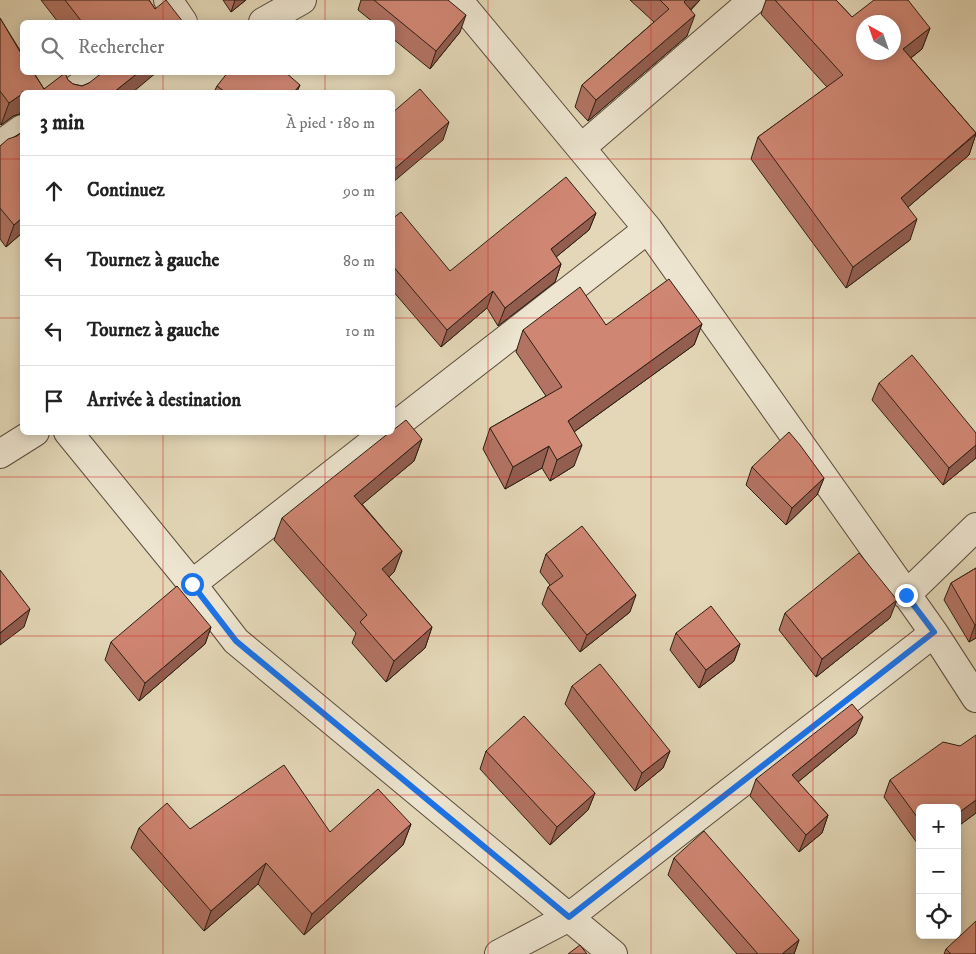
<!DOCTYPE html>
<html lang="fr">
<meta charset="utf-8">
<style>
body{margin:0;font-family:"IM FELL DW Pica",serif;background:#f2f2f2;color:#222}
.controls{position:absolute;right:15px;bottom:15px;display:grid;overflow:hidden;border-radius:8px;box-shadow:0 2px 12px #0003}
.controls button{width:45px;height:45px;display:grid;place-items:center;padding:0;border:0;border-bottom:1px solid #e0e0e0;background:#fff;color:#222;font:25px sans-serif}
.compass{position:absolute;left:856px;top:15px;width:45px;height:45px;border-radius:50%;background:#fff;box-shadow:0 2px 12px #0003;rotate:320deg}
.stop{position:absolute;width:15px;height:15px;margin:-11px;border:4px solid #1a73e8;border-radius:50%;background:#fff}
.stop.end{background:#1a73e8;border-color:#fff;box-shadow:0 1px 5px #0008}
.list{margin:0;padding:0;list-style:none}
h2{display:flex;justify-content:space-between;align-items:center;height:65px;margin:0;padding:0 20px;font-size:21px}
h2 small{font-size:16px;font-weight:400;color:#767676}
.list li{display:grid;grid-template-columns:32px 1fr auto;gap:15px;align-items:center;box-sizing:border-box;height:70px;padding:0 20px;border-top:1px solid #e0e0e0}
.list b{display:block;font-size:19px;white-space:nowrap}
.list em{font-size:16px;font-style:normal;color:#767676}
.icon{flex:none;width:28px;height:28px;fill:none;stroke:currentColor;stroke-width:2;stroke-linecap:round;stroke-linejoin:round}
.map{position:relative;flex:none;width:976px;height:954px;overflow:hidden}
.search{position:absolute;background:#fff;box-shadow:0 2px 12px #0003;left:20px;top:20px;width:375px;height:55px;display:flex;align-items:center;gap:12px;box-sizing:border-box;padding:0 18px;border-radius:8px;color:#767676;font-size:19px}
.panel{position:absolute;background:#fff;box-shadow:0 2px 12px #0003;left:20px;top:90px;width:375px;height:345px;border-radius:8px}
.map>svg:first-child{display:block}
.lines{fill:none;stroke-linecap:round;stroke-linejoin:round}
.minor-casing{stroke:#5a4c3c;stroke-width:30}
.minor{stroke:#ede5d0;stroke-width:28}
.wall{fill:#b27363;stroke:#2c1d13}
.shaded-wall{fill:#915e50;stroke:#2c1d13}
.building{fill:#cf8673;stroke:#2c1d13;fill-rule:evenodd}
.route{stroke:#1a73e8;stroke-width:6}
.grid{fill:none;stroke:#d62828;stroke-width:1;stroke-opacity:0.55}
</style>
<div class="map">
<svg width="976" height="954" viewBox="0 0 976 954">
<rect width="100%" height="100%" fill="#e3d7b7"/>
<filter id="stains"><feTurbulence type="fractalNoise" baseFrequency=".004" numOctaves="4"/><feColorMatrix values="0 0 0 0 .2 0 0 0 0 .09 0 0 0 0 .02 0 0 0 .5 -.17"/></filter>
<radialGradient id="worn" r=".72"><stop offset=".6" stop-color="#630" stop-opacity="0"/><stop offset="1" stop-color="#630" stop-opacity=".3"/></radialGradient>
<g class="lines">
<defs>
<path id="minor" d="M168 0 183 22
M458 0 648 229 934 633 976 698
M263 22 302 0
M72 92 99 72
M0 145 22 129
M581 148 753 0
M392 428 648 229
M68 432 192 584 236 641 613 954
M0 454 35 432
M192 584 386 432
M906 595 976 527
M499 954 569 917 934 633"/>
</defs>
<!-- minor casing -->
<use href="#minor" class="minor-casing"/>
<!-- minor -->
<use href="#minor" class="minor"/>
</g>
<!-- wall -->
<path class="wall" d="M41 0H149L155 9 183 22H58Z
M223 0H246L231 12Z
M361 0H448L460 32 430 69 392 38V22H373L358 10Z
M630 0H700L691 10 687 36 588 121 575 107 582 85 654 22Z
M766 0H836L852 17 930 28 922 49 911 58 976 133 969 155 908 207 910 240 846 288 751 159 758 137 827 87 761 14Z
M0 18 44 89 68 80 73 84 82 86 89 83 133 92H22V114H20L13 116 1 125 0 124Z
M217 86 297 92H214Z
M22 132V233L6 247 0 239V146Z
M596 213 589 230 556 257 561 264 555 282 498 326 487 308 441 347 392 290V219L450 271Z
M702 324 694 345 574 432V466L550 481 542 468 505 489 483 449 490 428 546 396 516 352 523 330 606 325Z
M879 383 976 458 943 485 872 400Z
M422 439 414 461 362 504 402 551 394 572 389 577 432 627 425 648 386 682 352 643 356 633 274 540 282 518Z
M752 467 824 478 817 495 786 525 746 485Z
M546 554 630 612 580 652 542 604 548 587 550 585 540 572Z
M976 568V638L969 642 944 600 951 583Z
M785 613 890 618 816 677 779 630Z
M211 627 205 644 139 701 105 660 111 642Z
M676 633 740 644 734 661 699 688 670 650Z
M572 686 670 751 663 768 635 791 565 704Z
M856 734 798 782 828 815 822 833 799 852 750 796 756 779Z
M960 746 976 813 957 827V808H920V847L884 797 890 780Z
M486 751 595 793 588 810 550 845 480 769Z
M411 824 403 845 304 935 258 884 204 931 131 848 139 828 330 832Z
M674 858 799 940 794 954H737L668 875Z
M946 949 976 954H944Z"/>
<!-- shaded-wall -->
<path class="shaded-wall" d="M235 0H246L231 12Z
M686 0H700L676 23 684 2Z
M466 15 460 32 430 69 436 51Z
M695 15 687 36 588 121 596 100Z
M930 28 922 49 895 70 903 49Z
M139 72H157L133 92H114Z
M300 85 297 92H294Z
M22 94V106L20 114 13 116 1 125 9 103Z
M449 122 443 140 392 183V171Z
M976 134 969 155 894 219 901 198Z
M596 213 589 230 544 267 551 249Z
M22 218V233L6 247 14 225Z
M917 219 910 240 846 288 853 267Z
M561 264 555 282 498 326 505 308Z
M493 291 487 308 441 347 447 330Z
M702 324 694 345 560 442 568 421Z
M422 439 414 461 347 517 354 496Z
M582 445 574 466 550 481 557 460Z
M976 445V458L943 485 949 468Z
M549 446 542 468 505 489 513 467Z
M824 478 817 495 786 525 792 508Z
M402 551 394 572 374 591 382 569Z
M636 595 630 612 580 652 587 635Z
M897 600 890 618 816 677 822 659Z
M30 609 24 627 0 645V633Z
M976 624V638L969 642 975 625Z
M211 627 205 644 139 701 145 683Z
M432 627 425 648 386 682 394 661Z
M740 644 734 661 699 688 706 670Z
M863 717 856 734 786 792 792 775Z
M670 751 663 768 635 791 642 773Z
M595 793 588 810 550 845 557 827Z
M976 800V813L957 827V814Z
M828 815 822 833 799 852 806 835Z
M411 824 403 845 304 935 312 914Z
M266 863 258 884 204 931 211 911Z
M799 940 794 954H782Z"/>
<!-- building -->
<path class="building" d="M65 0H149L155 9 166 0 183 22H82Z
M374 0H448L466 15 436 51Z
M660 0H686L684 2 695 15 596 100 582 85 669 9Z
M775 0H836L852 17 874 0H908L930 28 903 49 976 133 901 198 917 219 853 267 758 137 843 75ZM864 22H894V52H864Z
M0 18 22 55V72H33L44 89 65 73 68 80 73 84 82 86 89 83 103 72H139L114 92H22V94L9 103 0 91Z
M228 72H285L300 85 294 92H225L217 86Z
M420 89 449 122 392 171V113Z
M22 132V218L14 225 0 208V146L8 139 17 136Z
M566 177 596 213 551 249 561 264 505 308 493 291 447 330 392 265V219L401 212 450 271Z
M669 279 702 324 568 421 582 445 557 460 549 446 513 467 490 428 562 387 523 330 580 287 606 325Z
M912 355 976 433V445L949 468 879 383Z
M406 420 422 439 354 496 402 551 382 569 432 627 394 661 360 622 367 615 282 518 390 432H392V431Z
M789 432 800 445 824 478 792 508 752 467Z
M582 526 636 595 587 635 548 587 563 576 546 554Z
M859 553 897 600 822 659 785 613Z
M976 568V624L975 625 951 583Z
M0 570 30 609 0 633Z
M177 586 211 627 145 683 111 642Z
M711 606 740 644 706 670 676 633Z
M600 664 670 751 642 773 572 686Z
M852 704 863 717 792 775 828 815 806 835 756 779Z
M524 716 595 793 557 827 486 751Z
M976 735V800L957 814V808H920V821L890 780 943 742 960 746Z
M284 765 330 832 378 789 411 824 312 914 266 863 211 911 139 828 167 803 190 829Z
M704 831 799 940 782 954H758L674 858Z
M976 921V954H951L946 949Z
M580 945 587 954H568Z"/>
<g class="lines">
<!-- route -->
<path class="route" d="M192 584 236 641 569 917 934 632 906 595"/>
</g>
<!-- grid -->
<path class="grid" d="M163 0V22M325 0V22M488 0V954M651 0V954M813 0V954M163 72V92M325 72V92M0 159H22M392 159H976M0 318H22M392 318H976M163 432V954M325 432V954M0 477H976M0 636H976M0 795H976"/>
<rect width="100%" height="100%" filter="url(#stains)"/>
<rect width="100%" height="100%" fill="url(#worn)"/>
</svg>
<div class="controls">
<button>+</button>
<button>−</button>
<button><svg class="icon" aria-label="locate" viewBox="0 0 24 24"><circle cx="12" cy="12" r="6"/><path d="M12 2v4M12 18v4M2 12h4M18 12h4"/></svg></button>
</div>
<svg class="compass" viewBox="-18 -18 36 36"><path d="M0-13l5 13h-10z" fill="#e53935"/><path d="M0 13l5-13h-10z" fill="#767676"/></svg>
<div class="stop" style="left:192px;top:584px"></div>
<div class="stop end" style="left:906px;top:595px"></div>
<div class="search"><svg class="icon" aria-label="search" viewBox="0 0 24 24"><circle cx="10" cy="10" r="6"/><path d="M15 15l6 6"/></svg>Rechercher</div>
<section class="panel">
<h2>3 min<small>À pied · 180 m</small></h2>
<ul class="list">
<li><svg class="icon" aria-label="ahead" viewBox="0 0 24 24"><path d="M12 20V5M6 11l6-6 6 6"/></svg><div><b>Continuez</b></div><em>90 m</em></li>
<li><svg class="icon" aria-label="left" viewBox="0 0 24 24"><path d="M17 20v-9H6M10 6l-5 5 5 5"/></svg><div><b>Tournez à gauche</b></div><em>80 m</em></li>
<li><svg class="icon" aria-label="left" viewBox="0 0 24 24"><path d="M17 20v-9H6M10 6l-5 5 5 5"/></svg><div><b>Tournez à gauche</b></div><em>10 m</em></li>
<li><svg class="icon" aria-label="arrive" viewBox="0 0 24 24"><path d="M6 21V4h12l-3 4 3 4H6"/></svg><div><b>Arrivée à destination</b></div></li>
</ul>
</section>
</div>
